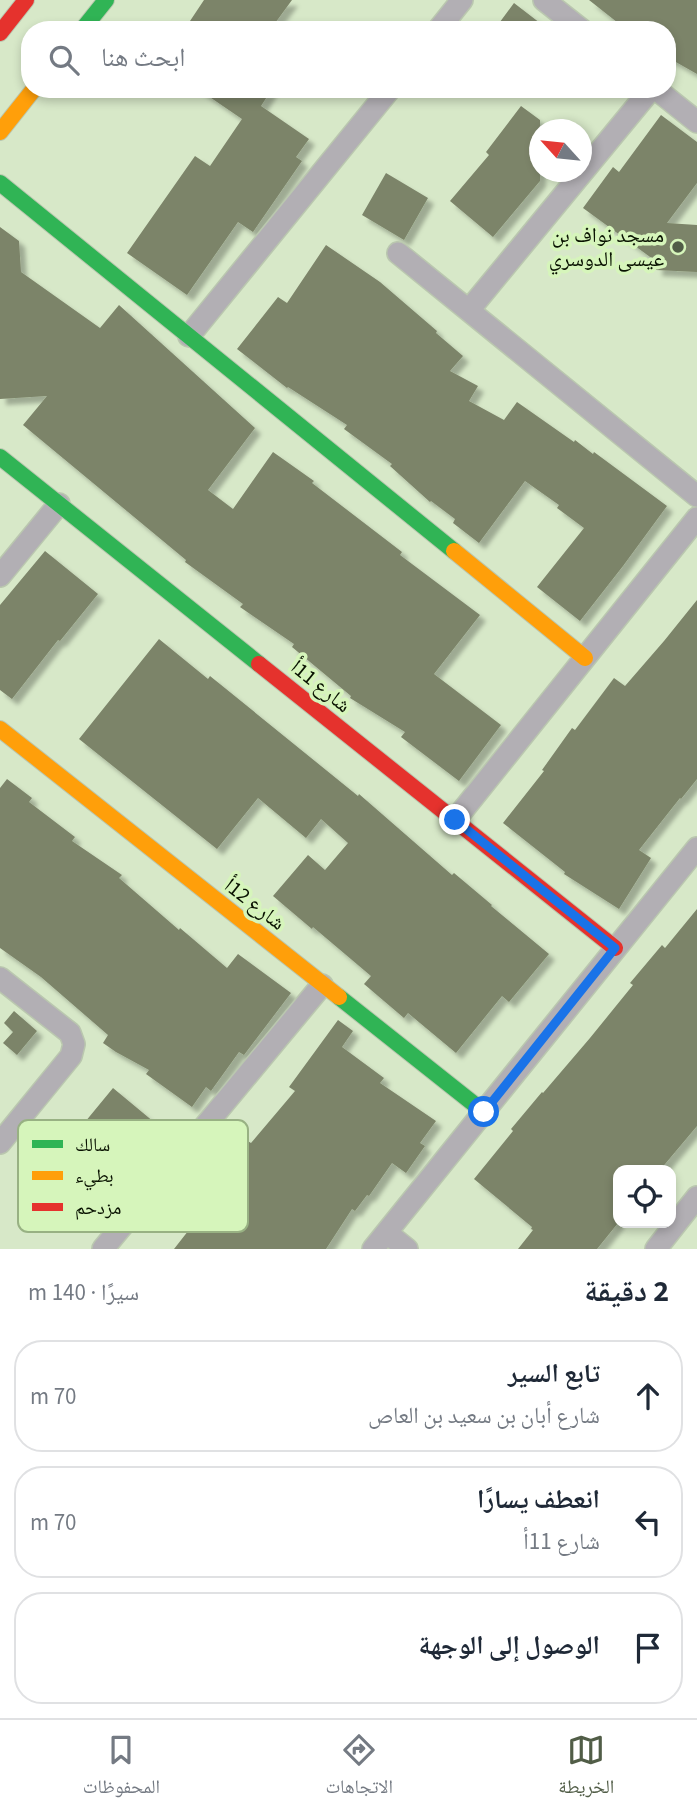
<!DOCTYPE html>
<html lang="ar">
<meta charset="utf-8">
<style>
body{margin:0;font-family:"Source Sans 3","Noto Naskh Arabic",sans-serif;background:#f2f2f3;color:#1f2937;direction:rtl}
.controls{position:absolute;right:21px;bottom:21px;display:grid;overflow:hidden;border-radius:14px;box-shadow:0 4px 10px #0003}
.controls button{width:63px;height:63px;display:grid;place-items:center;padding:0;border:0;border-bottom:2px solid #e0e1e3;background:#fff;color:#1f2937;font:35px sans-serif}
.compass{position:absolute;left:529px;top:119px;width:63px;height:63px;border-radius:50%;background:#fff;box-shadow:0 4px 10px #0003;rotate:297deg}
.stop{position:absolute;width:21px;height:21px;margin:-16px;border:5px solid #1a73e8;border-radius:50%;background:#fff}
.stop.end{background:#1a73e8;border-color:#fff;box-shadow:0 2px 7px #0008}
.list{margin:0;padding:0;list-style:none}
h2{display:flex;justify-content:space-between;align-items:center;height:91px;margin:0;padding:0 28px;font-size:30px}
h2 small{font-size:23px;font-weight:400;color:#747a83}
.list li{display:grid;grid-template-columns:46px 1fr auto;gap:21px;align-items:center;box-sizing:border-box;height:112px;margin:0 14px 14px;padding:0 14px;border:2px solid #e0e1e3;border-radius:28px}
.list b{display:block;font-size:26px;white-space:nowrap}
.list p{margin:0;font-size:23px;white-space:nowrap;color:#747a83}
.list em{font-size:23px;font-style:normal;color:#747a83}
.icon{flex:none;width:38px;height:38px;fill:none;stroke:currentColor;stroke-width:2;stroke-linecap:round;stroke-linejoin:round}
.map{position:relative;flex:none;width:697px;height:1249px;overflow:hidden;direction:ltr}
.search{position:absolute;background:#fff;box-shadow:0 4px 10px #0003;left:21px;right:21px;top:21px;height:77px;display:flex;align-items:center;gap:18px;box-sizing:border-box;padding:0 24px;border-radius:28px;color:#747a83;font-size:26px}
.sheet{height:469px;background:#fff}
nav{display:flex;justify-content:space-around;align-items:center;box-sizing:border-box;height:98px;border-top:2px solid #e0e1e3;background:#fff;font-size:19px;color:#747a83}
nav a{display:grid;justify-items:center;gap:4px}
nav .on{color:#515d47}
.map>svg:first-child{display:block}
.building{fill:#7c8469;filter:url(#shadow)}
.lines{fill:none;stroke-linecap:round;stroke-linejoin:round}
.street-casing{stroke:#bac7af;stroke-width:24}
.fast-casing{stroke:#bac7af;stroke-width:18}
.slow-casing{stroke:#bac7af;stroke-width:18}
.jam-casing{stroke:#bac7af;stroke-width:18}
.street{stroke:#b2afb4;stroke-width:21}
.fast{stroke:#30b455;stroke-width:16}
.slow{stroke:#ff9f0a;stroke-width:16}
.jam{stroke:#e5322d;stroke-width:16}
.route{stroke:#1a73e8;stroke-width:9}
.poi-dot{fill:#515d47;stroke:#d6f5bb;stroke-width:2.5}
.labels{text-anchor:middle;stroke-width:7;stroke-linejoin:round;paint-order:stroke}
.poi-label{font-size:21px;fill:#091201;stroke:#d6f5bb;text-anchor:end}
.street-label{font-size:21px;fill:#091201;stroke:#d6f5bb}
.key{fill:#d6f5bb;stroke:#98b183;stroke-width:2}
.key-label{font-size:19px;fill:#091201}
</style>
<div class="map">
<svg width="697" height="1249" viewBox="0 0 697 1249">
<defs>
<filter id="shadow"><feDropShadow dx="6" dy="6" stdDeviation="2" flood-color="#0004"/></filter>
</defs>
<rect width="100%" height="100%" fill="#d7e8c8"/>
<!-- building -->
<path class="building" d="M204 0H292L270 30H184Z
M589 0H697V74L667 57V30H627Z
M514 3 549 30H494Z
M198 89H272L261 106 309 139 296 157 302 161 253 232 238 222 187 295 127 253 195 156 210 166 242 119Z
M521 106 540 120V181L493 237 450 201 489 155 486 152Z
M661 115 697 142V183L667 223 697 225V272L656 270 657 262 583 208 613 167 619 172Z
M386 173 428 198 404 240 362 215Z
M0 227 19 241 21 272 100 328 119 305 255 428 208 490 233 509 273 452 314 481 312 483 402 552 400 555 480 615 434 674 501 725 459 781 401 737 405 732 350 698 351 696 292 647 294 644 240 607 243 604 185 562 186 560 23 425 47 396 0 399Z
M326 245 380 282 437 331 436 333 463 356 450 371 478 386 469 401 504 420 517 402 574 442 575 440 593 454 594 452 667 506 623 566 580 621 537 587 584 528 557 508 559 505 525 481 479 543 453 523 455 519 431 501 430 502 390 466 392 464 344 429 347 425 288 387 287 388 237 349 278 297 287 303Z
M45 551 98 594 60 641 58 640 12 699 0 690V605Z
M697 600V779L681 799 680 798 639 850 651 858 619 909 564 874 565 872 503 823 544 771 542 770 572 728 575 730 614 678 625 686 664 641Z
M159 639 208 679 210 676 358 796 359 794 452 875 454 873 492 905 491 906 549 954 509 1002 502 996 456 1053 408 1013 404 1018 364 984 371 976 313 927 312 929 273 896 308 855 325 870 348 843 321 819 306 838 258 798 217 849 79 739Z
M7 779 32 798 29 802 75 837 72 841 122 875 119 878 179 930 180 928 227 968 238 954 291 993 244 1055 239 1052 211 1091 206 1087 192 1107 146 1074 149 1070 116 1052 103 1043 108 1035 41 977 0 948V788Z
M697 909V1126L660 1170H618V1223L597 1249H518L533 1230 531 1229 532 1227 474 1179 513 1131 511 1129 542 1092 543 1093 590 1038 633 985 630 983 662 945 665 948Z
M14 1011 37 1031 17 1055 3 1043 13 1032 4 1023Z
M338 1020 353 1031 342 1047 384 1078 380 1083 436 1121 420 1143 425 1146 406 1173 392 1163 369 1196 367 1195 355 1211 352 1209 326 1249H174L221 1189 212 1184 241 1137 251 1143 295 1091 289 1087Z
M113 1088 172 1137 136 1179 130 1175 94 1222 35 1178 66 1135 71 1139Z"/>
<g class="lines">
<defs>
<path id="street" d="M544 0 582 30
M438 30 462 0
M656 89 697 122
M398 253 697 496
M469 310 651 89
M189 336 390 89
M0 576 59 504
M455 820 697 518
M0 978 70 1033 74 1044 71 1056 0 1143
M387 1233 407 1249
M103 1249 322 985
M373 1249 697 848
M656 1249 697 1197"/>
<path id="fast" d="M82 30 106 0
M0 183 454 551
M0 457 259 664
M339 997 484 1112"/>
<path id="slow" d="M0 132 34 89
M454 551 585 658
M0 729 339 997"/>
<path id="jam" d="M0 33 26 0
M259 664 615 948"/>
</defs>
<!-- street casing -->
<use href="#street" class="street-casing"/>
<!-- fast casing -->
<use href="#fast" class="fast-casing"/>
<!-- slow casing -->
<use href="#slow" class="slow-casing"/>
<!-- jam casing -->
<use href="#jam" class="jam-casing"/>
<!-- street -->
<use href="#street" class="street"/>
<!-- fast -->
<use href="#fast" class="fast"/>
<!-- slow -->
<use href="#slow" class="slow"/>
<!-- jam -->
<use href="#jam" class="jam"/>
</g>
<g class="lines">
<!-- route -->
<path class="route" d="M455 820 615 948 484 1112"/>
</g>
<!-- markers -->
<circle class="poi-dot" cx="678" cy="247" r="7"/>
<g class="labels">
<!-- poi labels -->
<g class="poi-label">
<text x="664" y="242">مسجد نواف بن<tspan x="664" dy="24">عيسى الدوسري</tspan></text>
</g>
<!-- street labels -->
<g class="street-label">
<text transform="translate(321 686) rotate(39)" y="7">شارع 11أ</text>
<text transform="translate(255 904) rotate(38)" y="7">شارع 12أ</text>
</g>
</g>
<!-- legend -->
<rect x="18" y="1120" width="230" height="112" rx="10" class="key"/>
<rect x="32" y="1140" width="31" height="8" fill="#30b455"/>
<rect x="32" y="1171" width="31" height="9" fill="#ff9f0a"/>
<rect x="32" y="1203" width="31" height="8" fill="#e5322d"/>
<g class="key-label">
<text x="75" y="1151">سالك</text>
<text x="75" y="1182">بطيء</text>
<text x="75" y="1214">مزدحم</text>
</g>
</svg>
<div class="controls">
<button><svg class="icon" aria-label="locate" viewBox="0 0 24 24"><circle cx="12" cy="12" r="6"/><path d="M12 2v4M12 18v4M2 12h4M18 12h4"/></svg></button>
</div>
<svg class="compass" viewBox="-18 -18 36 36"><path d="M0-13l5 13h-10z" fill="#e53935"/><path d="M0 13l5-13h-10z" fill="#747a83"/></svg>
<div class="stop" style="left:484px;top:1112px"></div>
<div class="stop end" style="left:455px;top:820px"></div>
<div class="search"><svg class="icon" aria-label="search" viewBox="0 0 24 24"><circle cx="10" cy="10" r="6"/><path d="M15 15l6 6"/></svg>ابحث هنا</div>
</div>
<section class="sheet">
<h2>2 دقيقة<small>سيرًا · 140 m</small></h2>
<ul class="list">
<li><svg class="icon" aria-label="ahead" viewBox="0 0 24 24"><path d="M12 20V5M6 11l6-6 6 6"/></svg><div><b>تابع السير</b><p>شارع أبان بن سعيد بن العاص</p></div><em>70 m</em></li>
<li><svg class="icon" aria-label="left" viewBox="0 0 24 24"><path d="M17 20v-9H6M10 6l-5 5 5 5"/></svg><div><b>انعطف يسارًا</b><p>شارع 11أ</p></div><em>70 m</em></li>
<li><svg class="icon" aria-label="arrive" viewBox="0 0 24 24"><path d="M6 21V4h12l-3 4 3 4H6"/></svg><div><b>الوصول إلى الوجهة</b></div></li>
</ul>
</section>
<nav>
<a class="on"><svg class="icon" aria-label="map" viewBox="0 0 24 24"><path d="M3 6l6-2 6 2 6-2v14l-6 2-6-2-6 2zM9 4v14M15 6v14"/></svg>الخريطة</a>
<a><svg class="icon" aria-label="directions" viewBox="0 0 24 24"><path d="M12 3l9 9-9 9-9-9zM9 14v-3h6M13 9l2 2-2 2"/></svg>الاتجاهات</a>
<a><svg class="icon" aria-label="saved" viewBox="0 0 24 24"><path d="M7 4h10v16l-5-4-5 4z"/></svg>المحفوظات</a>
</nav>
